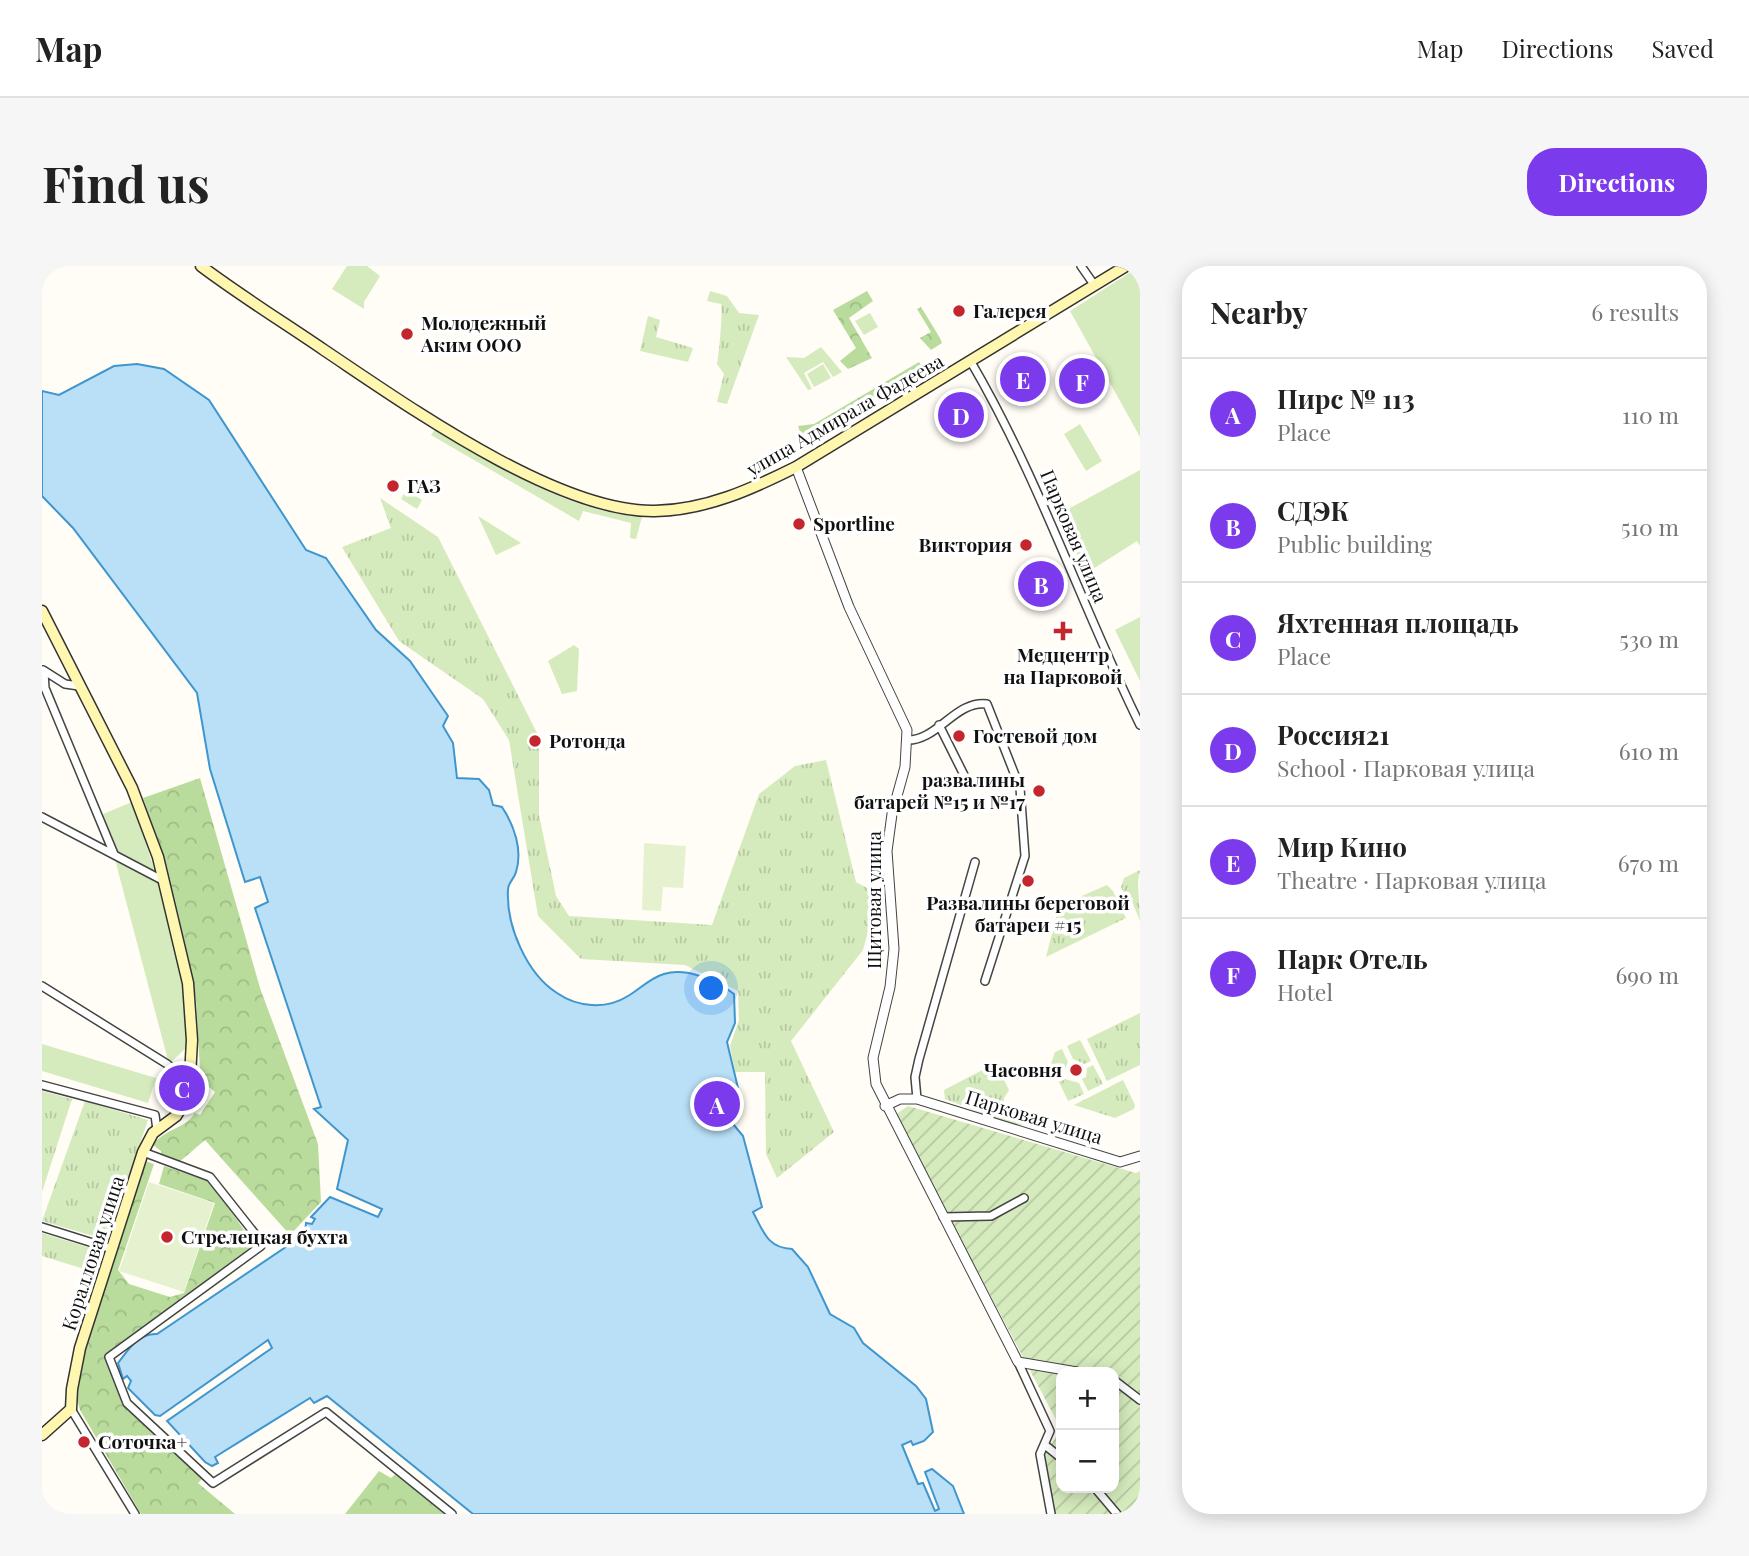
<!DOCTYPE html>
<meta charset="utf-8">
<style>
body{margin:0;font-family:"Playfair Display",serif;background:#f6f6f6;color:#222}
.controls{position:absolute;right:21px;bottom:21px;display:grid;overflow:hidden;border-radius:14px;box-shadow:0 4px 18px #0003}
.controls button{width:63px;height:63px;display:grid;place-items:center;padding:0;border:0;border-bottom:2px solid #e0e0e0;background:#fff;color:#222;font:35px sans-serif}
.you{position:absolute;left:670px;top:723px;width:24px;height:24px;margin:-18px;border:5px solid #fff;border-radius:50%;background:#1a73e8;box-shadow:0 0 0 10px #1a73e833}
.badge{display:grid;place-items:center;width:46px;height:46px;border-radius:50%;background:#7c3aed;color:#fff;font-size:23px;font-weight:700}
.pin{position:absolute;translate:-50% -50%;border:4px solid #fff;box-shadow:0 2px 7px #0006}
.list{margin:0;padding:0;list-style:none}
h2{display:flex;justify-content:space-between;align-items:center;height:91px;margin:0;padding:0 28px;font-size:30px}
h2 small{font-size:23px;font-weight:400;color:#767676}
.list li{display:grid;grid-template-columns:46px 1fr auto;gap:21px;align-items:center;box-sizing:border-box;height:112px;padding:0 28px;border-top:2px solid #e0e0e0}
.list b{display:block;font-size:26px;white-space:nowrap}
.list p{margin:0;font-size:23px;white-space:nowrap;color:#767676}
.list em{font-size:23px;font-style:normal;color:#767676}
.map{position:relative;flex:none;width:1098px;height:1248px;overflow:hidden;border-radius:28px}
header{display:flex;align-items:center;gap:42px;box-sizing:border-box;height:98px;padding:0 35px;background:#fff;border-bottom:2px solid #e0e0e0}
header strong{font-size:33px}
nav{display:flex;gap:38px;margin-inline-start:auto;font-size:24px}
.intro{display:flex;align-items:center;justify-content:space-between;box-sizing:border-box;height:168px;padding:0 42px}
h1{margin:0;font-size:49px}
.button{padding:18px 32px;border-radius:28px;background:#7c3aed;color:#fff;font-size:24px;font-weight:700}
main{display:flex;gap:42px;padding:0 42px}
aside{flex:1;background:#fff;border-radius:28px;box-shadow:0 4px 18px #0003}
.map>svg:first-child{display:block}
.grass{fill:url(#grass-tufts)}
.forest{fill:url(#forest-crowns)}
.park{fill:#d5ebbd}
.garden{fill:url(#garden-furrows);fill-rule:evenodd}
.pitch{fill:#e6f2cf}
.water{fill:#b9e0f7;stroke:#3f96cf;stroke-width:2}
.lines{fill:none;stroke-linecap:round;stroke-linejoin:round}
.minor-casing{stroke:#444;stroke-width:10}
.tertiary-casing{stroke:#444;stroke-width:11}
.secondary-casing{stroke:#333;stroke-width:13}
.minor{stroke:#fff;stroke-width:7}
.tertiary{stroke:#fff;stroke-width:9}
.secondary{stroke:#fff6b0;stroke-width:10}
.poi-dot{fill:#c4262e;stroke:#fff;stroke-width:2.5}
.labels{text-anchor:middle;stroke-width:7;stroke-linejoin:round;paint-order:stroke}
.poi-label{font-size:19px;font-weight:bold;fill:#111;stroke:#fff;text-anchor:start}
.street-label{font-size:19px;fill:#111;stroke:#fff}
</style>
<header>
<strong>Map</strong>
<nav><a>Map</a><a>Directions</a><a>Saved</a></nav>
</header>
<div class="intro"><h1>Find us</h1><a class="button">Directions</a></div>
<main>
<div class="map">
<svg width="1098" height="1248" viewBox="0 0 1098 1248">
<defs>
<pattern id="grass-tufts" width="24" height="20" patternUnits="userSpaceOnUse" patternTransform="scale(1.75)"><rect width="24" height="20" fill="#d5ebbd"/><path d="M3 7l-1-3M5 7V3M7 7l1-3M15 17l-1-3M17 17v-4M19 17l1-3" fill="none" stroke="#b6c8a1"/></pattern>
<pattern id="forest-crowns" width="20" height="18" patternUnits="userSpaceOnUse" patternTransform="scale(1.75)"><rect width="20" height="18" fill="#b9dc9c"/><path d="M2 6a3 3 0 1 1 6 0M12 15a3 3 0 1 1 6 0" fill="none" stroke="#9ebc85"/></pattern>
<pattern id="garden-furrows" width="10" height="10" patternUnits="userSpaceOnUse" patternTransform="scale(1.75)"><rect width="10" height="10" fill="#d5ebbd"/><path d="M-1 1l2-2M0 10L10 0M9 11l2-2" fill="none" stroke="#b6c8a1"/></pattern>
</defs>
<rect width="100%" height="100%" fill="#fffdf5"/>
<!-- grass -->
<path class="grass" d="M668 25 685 30 697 47 717 49 685 138 675 136 682 108 675 98C677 89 681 45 679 38L665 35Z
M606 50 618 54 614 71 651 82 646 96 598 85Z
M338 232 396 271 497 471V549L514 630 527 650 670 659 717 528 753 500 784 494 814 616 836 628 821 684 749 775 792 866 735 912 724 888 723 806H693L688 780 697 754 696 725 643 699 539 693 496 650 467 474 441 433 357 375 300 281 349 262Z
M1098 604 1096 615 1098 655 1087 628 1083 629 1079 621 1082 612Z
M1065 619 1071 625 1084 652 1004 691 1017 640Z
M1098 747V799L1065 815 1045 773Z
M1038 774 1049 795 1043 798 1031 793 1025 780Z
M1020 783 1026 796 1020 809 1015 812 1009 798 1013 786Z
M950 799 955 800 967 824 962 832V842L971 848 978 847 982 855 980 859 974 860 903 833 902 824Z
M1051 799 1061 818 1046 825 1040 813 1044 811 1045 802Z
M1023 813 1037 817 1042 828 1026 835 1017 816Z
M1081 814 1093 839 1092 843 1073 852 1032 839Z
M0 825 30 833 0 926Z
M43 835 106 854 65 974 0 955Z
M0 967 61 986 55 1007 0 990Z"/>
<!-- forest -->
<path class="forest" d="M825 25 831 35 807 52 830 92 806 103 798 95 814 82 791 44Z
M879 41 898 72 900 77 889 84 878 72 889 66 875 43Z
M877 96 882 104 761 175 756 160 772 158Z
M158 512 218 722 276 878 279 936 248 969 163 874 136 897 119 890V885L111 879C122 863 143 863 153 847L158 849 173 826 162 817 158 804 154 733 122 593 101 532Z
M103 895 112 898 76 1004 87 1018 128 1031 142 1027 173 937 117 918 122 900 169 916 213 980 130 1041 65 1097 83 1130 165 1208 156 1217 193 1248H99L38 1144 33 1126 40 1086Z
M337 1205 349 1212 356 1206 406 1248H303Z"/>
<!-- park -->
<path class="park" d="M305 0H325L338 10 322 36V43L290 23Z
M1098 0V171L1028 45Z
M828 47 836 61 822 69 813 55Z
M779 81 800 106 791 111 781 96 762 107 770 123 766 124 744 91 762 92Z
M781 98 789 112 772 121 765 108Z
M1038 158 1060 195 1044 205 1022 168Z
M394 162C464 202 517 243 600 251L594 273 588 272 589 257 541 245 537 255 389 169Z
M1098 204V280L1095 275 1043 308 1019 247Z
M364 224 380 234 375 243 359 233Z
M436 250 479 277 454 289Z
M1098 351V415L1073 364Z
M532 379 537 383 535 425 520 428 506 395Z
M90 536 118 620 146 729 144 782 127 798 61 548Z
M0 778 114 812 106 837 0 805Z"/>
<!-- garden -->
<path class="garden" d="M866 840 1094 907 1098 905V1248H1013L1002 1190 1019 1163 853 849ZM1019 1106H1072V1222H1019Z"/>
<!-- pitch -->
<path class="pitch" d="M602 577 644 580 641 622 621 621 619 645 600 644Z
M107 916 172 937 142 1026 77 1005Z"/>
<!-- water -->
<path class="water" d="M95 98 122 103 167 134 264 284 284 292 334 364 368 395 406 450 401 460 411 477 415 512 437 513 447 524 451 539 460 541C472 559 481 584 474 606 472 614 466 616 466 624 464 660 485 708 515 727 535 741 564 744 586 730 598 723 608 712 622 708 645 701 675 715 692 728L693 757 685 776 696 822 691 830H657L658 852 687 853 701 870 720 941 711 946C722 967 726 982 750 983L766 1001 788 1048 812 1062 821 1077 874 1120 884 1133 891 1166 882 1175 871 1179 869 1175 860 1179 876 1218 881 1217 893 1245 897 1243 883 1206 890 1203 911 1220 922 1248H431L285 1130 272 1137 268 1132 173 1191 176 1197 170 1200 163 1196 125 1155 230 1082 226 1074 118 1150 113 1149 86 1122 89 1115 85 1110 81 1113 76 1097C87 1083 96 1067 115 1068L263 968 264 957 270 958 273 953 269 951 288 931 336 951 340 943 295 923 306 874 272 843 279 841 213 642 226 636 218 611 203 616 168 503 155 427 31 262 0 230V125L17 129 72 100Z"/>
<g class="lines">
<defs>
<path id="minor" d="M1039 0 1053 20
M929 96C997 212 1039 339 1098 459
M1 404 23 418 37 420
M2 406 3 422 72 588
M897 459 925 515
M864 474C895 476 913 434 945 438L978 522 983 590 943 715
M0 551 122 615
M0 720 125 798 148 818
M0 819 113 849 115 864
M875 833 873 811 877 793 933 596
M101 886 168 911 217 973 219 980 67 1091 85 1137 171 1217 284 1146 410 1248
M901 951 949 950 982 932
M0 961 70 983
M976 1096 1008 1165 998 1188 1009 1248
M1072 1114 1098 1134
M29 1143 93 1248
M1003 1179 1019 1192
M1053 1222 1075 1248"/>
<path id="tertiary" d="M754 201 807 341 865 464 863 501 850 548 845 585 852 683 848 721 831 792 834 818 976 1096 1035 1106
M843 840 858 833H875L1078 896 1098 890"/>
<path id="secondary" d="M159 0C199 30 241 56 282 84 363 138 515 247 613 245 664 244 710 223 754 201L1084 0
M0 345 90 522 116 591 146 717 150 774 147 829 134 850 111 867 101 886 38 1082 30 1123 29 1143 0 1169"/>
</defs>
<!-- minor casing -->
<use href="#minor" class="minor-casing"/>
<!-- tertiary casing -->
<use href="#tertiary" class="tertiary-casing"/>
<!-- secondary casing -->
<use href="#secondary" class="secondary-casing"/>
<!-- minor -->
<use href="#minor" class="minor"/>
<!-- tertiary -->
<use href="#tertiary" class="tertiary"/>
<!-- secondary -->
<use href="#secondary" class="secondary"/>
</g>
<!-- markers -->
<g class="poi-dot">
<circle cx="917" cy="45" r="7"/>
<circle cx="365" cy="68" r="7"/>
<circle cx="351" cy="220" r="7"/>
<circle cx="757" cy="258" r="7"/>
<circle cx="984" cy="279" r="7"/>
<path d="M1017.5 354.5h7v7h7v7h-7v7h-7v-7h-7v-7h7z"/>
<circle cx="917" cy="470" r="7"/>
<circle cx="493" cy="475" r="7"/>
<circle cx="997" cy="525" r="7"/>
<circle cx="986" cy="615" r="7"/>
<circle cx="1034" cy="804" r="7"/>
<circle cx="125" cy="971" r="7"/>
<circle cx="42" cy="1176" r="7"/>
</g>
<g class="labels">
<!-- poi labels -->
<g class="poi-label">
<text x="931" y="52">Галерея</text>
<text x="379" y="64">Молодежный<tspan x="379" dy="22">Аким ООО</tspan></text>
<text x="365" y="227">ГАЗ</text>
<text x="771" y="265">Sportline</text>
<text x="970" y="286" text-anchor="end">Виктория</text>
<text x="1021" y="396" text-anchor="middle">Медцентр<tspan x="1021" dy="22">на Парковой</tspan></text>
<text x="931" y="477">Гостевой дом</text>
<text x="507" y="482">Ротонда</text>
<text x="983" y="521" text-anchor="end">развалины<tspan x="983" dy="22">батарей №15 и №17</tspan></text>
<text x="986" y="644" text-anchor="middle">Развалины береговой<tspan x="986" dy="22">батареи #15</tspan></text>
<text x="1020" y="811" text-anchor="end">Часовня</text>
<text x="139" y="978">Стрелецкая бухта</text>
<text x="56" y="1183">Соточка+</text>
</g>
<!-- street labels -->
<g class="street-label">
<text transform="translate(803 149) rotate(-30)" y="7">улица Адмирала Фадеева</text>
<text transform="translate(1032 270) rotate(67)" y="7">Парковая улица</text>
<text transform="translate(832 634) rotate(-90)" y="7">Щитовая улица</text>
<text transform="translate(992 851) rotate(17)" y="7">Парковая улица</text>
<text transform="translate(51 987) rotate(-72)" y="7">Коралловая улица</text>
</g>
</g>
</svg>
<div class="controls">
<button>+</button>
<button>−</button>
</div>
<div class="you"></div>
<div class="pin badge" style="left:675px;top:838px">A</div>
<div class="pin badge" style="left:999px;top:318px">B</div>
<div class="pin badge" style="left:140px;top:822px">C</div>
<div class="pin badge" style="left:919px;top:149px">D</div>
<div class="pin badge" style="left:981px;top:113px">E</div>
<div class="pin badge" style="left:1040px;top:115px">F</div>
</div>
<aside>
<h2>Nearby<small>6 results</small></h2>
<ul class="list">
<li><span class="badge">A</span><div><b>Пирс № 113</b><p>Place</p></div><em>110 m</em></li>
<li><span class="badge">B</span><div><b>СДЭК</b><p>Public building</p></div><em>510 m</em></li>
<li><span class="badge">C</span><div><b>Яхтенная площадь</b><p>Place</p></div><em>530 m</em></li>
<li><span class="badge">D</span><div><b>Россия21</b><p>School · Парковая улица</p></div><em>610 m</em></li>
<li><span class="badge">E</span><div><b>Мир Кино</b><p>Theatre · Парковая улица</p></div><em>670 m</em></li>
<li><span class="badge">F</span><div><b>Парк Отель</b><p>Hotel</p></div><em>690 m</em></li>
</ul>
</aside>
</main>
